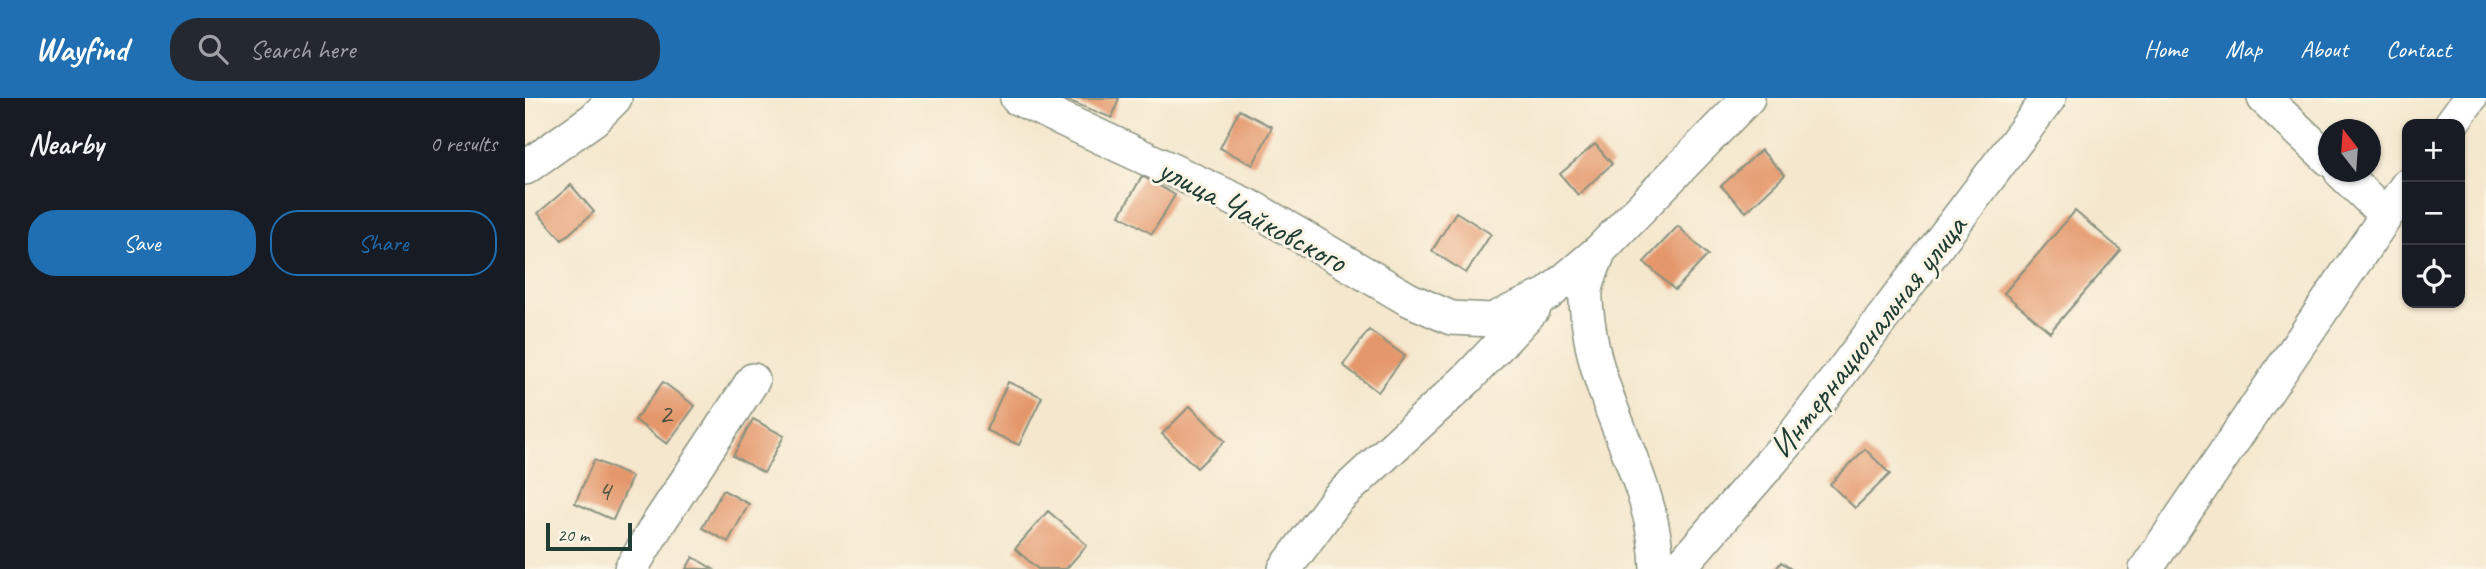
<!DOCTYPE html>
<meta charset="utf-8">
<style>
body{margin:0;font-family:Caveat,sans-serif;background:#242831;color:#f1f3f6}
.controls{position:absolute;right:21px;top:21px;display:grid;overflow:hidden;border-radius:14px;box-shadow:0 2px 5px #0004}
.controls button{width:63px;height:63px;display:grid;place-items:center;padding:0;border:0;border-bottom:2px solid #363941;background:#171b24;color:#f1f3f6;font:35px sans-serif}
.compass{position:absolute;left:1793px;top:21px;width:63px;height:63px;border-radius:50%;background:#171b24;box-shadow:0 2px 5px #0004;rotate:343deg}
.scale{position:absolute;left:21px;bottom:18px;width:86px;box-sizing:border-box;padding-left:7px;border:4px solid #1f3d34;border-top:0;font-size:19px;line-height:24px;white-space:nowrap;color:#1f3d34;-webkit-text-stroke:5px #fcf5e5;paint-order:stroke}
.list{margin:0;padding:0;list-style:none}
h2{display:flex;justify-content:space-between;align-items:center;height:91px;margin:0;padding:0 28px;font-size:30px}
h2 small{font-size:23px;font-weight:400;color:#9ea1a6}
.actions{display:flex;gap:14px;padding:21px 28px}
.actions a{flex:1;padding:16px 0;border:2px solid #1f6fb2;border-radius:28px;text-align:center;font-size:24px;color:#1f6fb2}
.actions .main{background:#1f6fb2;color:#fff}
.icon{flex:none;width:38px;height:38px;fill:none;stroke:currentColor;stroke-width:2;stroke-linecap:round;stroke-linejoin:round}
.map{position:relative;flex:none;width:1961px;height:471px;overflow:hidden}
header{display:flex;align-items:center;gap:42px;box-sizing:border-box;height:98px;padding:0 35px;background:#1f6fb2;color:#fff}
header strong{font-size:33px}
nav{display:flex;gap:38px;margin-inline-start:auto;font-size:24px}
.search{width:490px;height:63px;background:#242831;display:flex;align-items:center;gap:18px;box-sizing:border-box;padding:0 24px;border-radius:28px;color:#9ea1a6;font-size:26px}
main{display:flex}
aside{flex:1;background:#171b24}
.map>svg:first-child{display:block}
.building{fill:#e4976b}
.lines{fill:none;stroke-linecap:round;stroke-linejoin:round}
.minor-casing{stroke:#8a9280;stroke-width:36}
.minor{stroke:#fff;stroke-width:33}
.labels{text-anchor:middle;stroke-width:6;stroke-linejoin:round;paint-order:stroke}
.number-label{font-size:30px;fill:#505442}
.street-label{font-size:33px;fill:#1f3d34;stroke:#fcf5e5}
</style>
<header>
<strong>Wayfind</strong>
<div class="search"><svg class="icon" aria-label="search" viewBox="0 0 24 24"><circle cx="10" cy="10" r="6"/><path d="M15 15l6 6"/></svg>Search here</div>
<nav><a>Home</a><a>Map</a><a>About</a><a>Contact</a></nav>
</header>
<main>
<aside>
<h2>Nearby<small>0 results</small></h2>
<ul class="list">
</ul>
<div class="actions"><a class="main">Save</a><a>Share</a></div>
</aside>
<div class="map">
<svg width="1961" height="471" viewBox="0 0 1961 471">
<rect width="100%" height="100%" fill="#fcf5e5"/>
<filter id="ink" filterUnits="userSpaceOnUse"><feTurbulence type="fractalNoise" baseFrequency=".0143" numOctaves="2"/><feDisplacementMap in="SourceGraphic" scale="14" xChannelSelector="R" yChannelSelector="G"/><feConvolveMatrix kernelMatrix="1 2 1 2 8 2 1 2 1" color-interpolation-filters="sRGB"/></filter>
<filter id="wash" filterUnits="userSpaceOnUse"><feTurbulence type="fractalNoise" baseFrequency=".00686" numOctaves="4" result="noise"/><feDisplacementMap in="SourceGraphic" scale="28" xChannelSelector="R" yChannelSelector="G"/><feGaussianBlur stdDeviation="1.57" result="paint"/><feColorMatrix in="noise" values="0 0 0 0 0 0 0 0 0 0 0 0 0 0 0 0 0 1.4 0 .05"/><feComposite in="paint" operator="in"/></filter>
<g filter="url(#wash)">
<rect width="100%" height="100%" fill="#f4e7cd"/>
<g id="blocks">
<!-- building -->
<path class="building" d="M537 0H594L587 20Z
M714 12 747 29 728 67 695 50Z
M1070 46 1087 66 1053 97 1035 76Z
M1236 52 1260 77 1221 114 1196 88Z
M617 78 650 97 627 136 595 117Z
M46 87 69 114 37 142 13 115Z
M1550 113 1596 152 1525 234 1479 195Z
M931 114 966 136 941 175 907 153Z
M1153 128 1183 157 1150 192 1119 164Z
M844 232 880 258 853 294 818 267Z
M138 284 170 308 142 346 110 322Z
M483 284 517 299 494 347 461 332Z
M665 308 700 343 672 370 637 336Z
M228 321 259 338 239 375 208 358Z
M1340 351 1365 376 1330 410 1305 386Z
M69 362 107 379 88 422 50 405Z
M198 392 224 406 203 444 177 430Z
M523 413 562 447 541 471H513L490 451Z
M168 459 188 471H161Z
M1256 464 1266 471H1251Z"/>
</g>
</g>
<g filter="url(#ink)">
<use href="#blocks" fill-opacity="0" stroke="#8a9280" stroke-width="2"/>
<g class="lines">
<defs>
<path id="minor" d="M492 0 730 111 883 201 926 220 967 222 1023 196 1075 152 1223 0
M1739 0 1804 61
M1926 26 1945 0
M0 70 69 21 90 0
M1816 74 1861 117
M1075 152C1070 165 1063 180 1061 193 1060 207 1063 222 1065 236 1078 317 1131 388 1132 471
M106 471 131 429 228 282
M760 471 812 401 942 281 1009 210
M1153 471 1266 341 1524 0
M1621 471 1882 87"/>
</defs>
<!-- minor casing -->
<use href="#minor" class="minor-casing"/>
<!-- minor -->
<use href="#minor" class="minor"/>
</g>
</g>
<g class="labels">
<!-- number labels -->
<g class="number-label">
<text x="140" y="325">2</text>
<text x="79" y="402">4</text>
</g>
<!-- street labels -->
<g class="street-label">
<text transform="translate(728 116) rotate(28)" y="12">улица Чайковского</text>
<text transform="translate(1342 238) rotate(-52)" y="12">Интернациональная улица</text>
</g>
</g>
</svg>
<div class="controls">
<button>+</button>
<button>−</button>
<button><svg class="icon" aria-label="locate" viewBox="0 0 24 24"><circle cx="12" cy="12" r="6"/><path d="M12 2v4M12 18v4M2 12h4M18 12h4"/></svg></button>
</div>
<svg class="compass" viewBox="-18 -18 36 36"><path d="M0-13l5 13h-10z" fill="#e53935"/><path d="M0 13l5-13h-10z" fill="#9ea1a6"/></svg>
<div class="scale">20 m</div>
</div>
</main>
